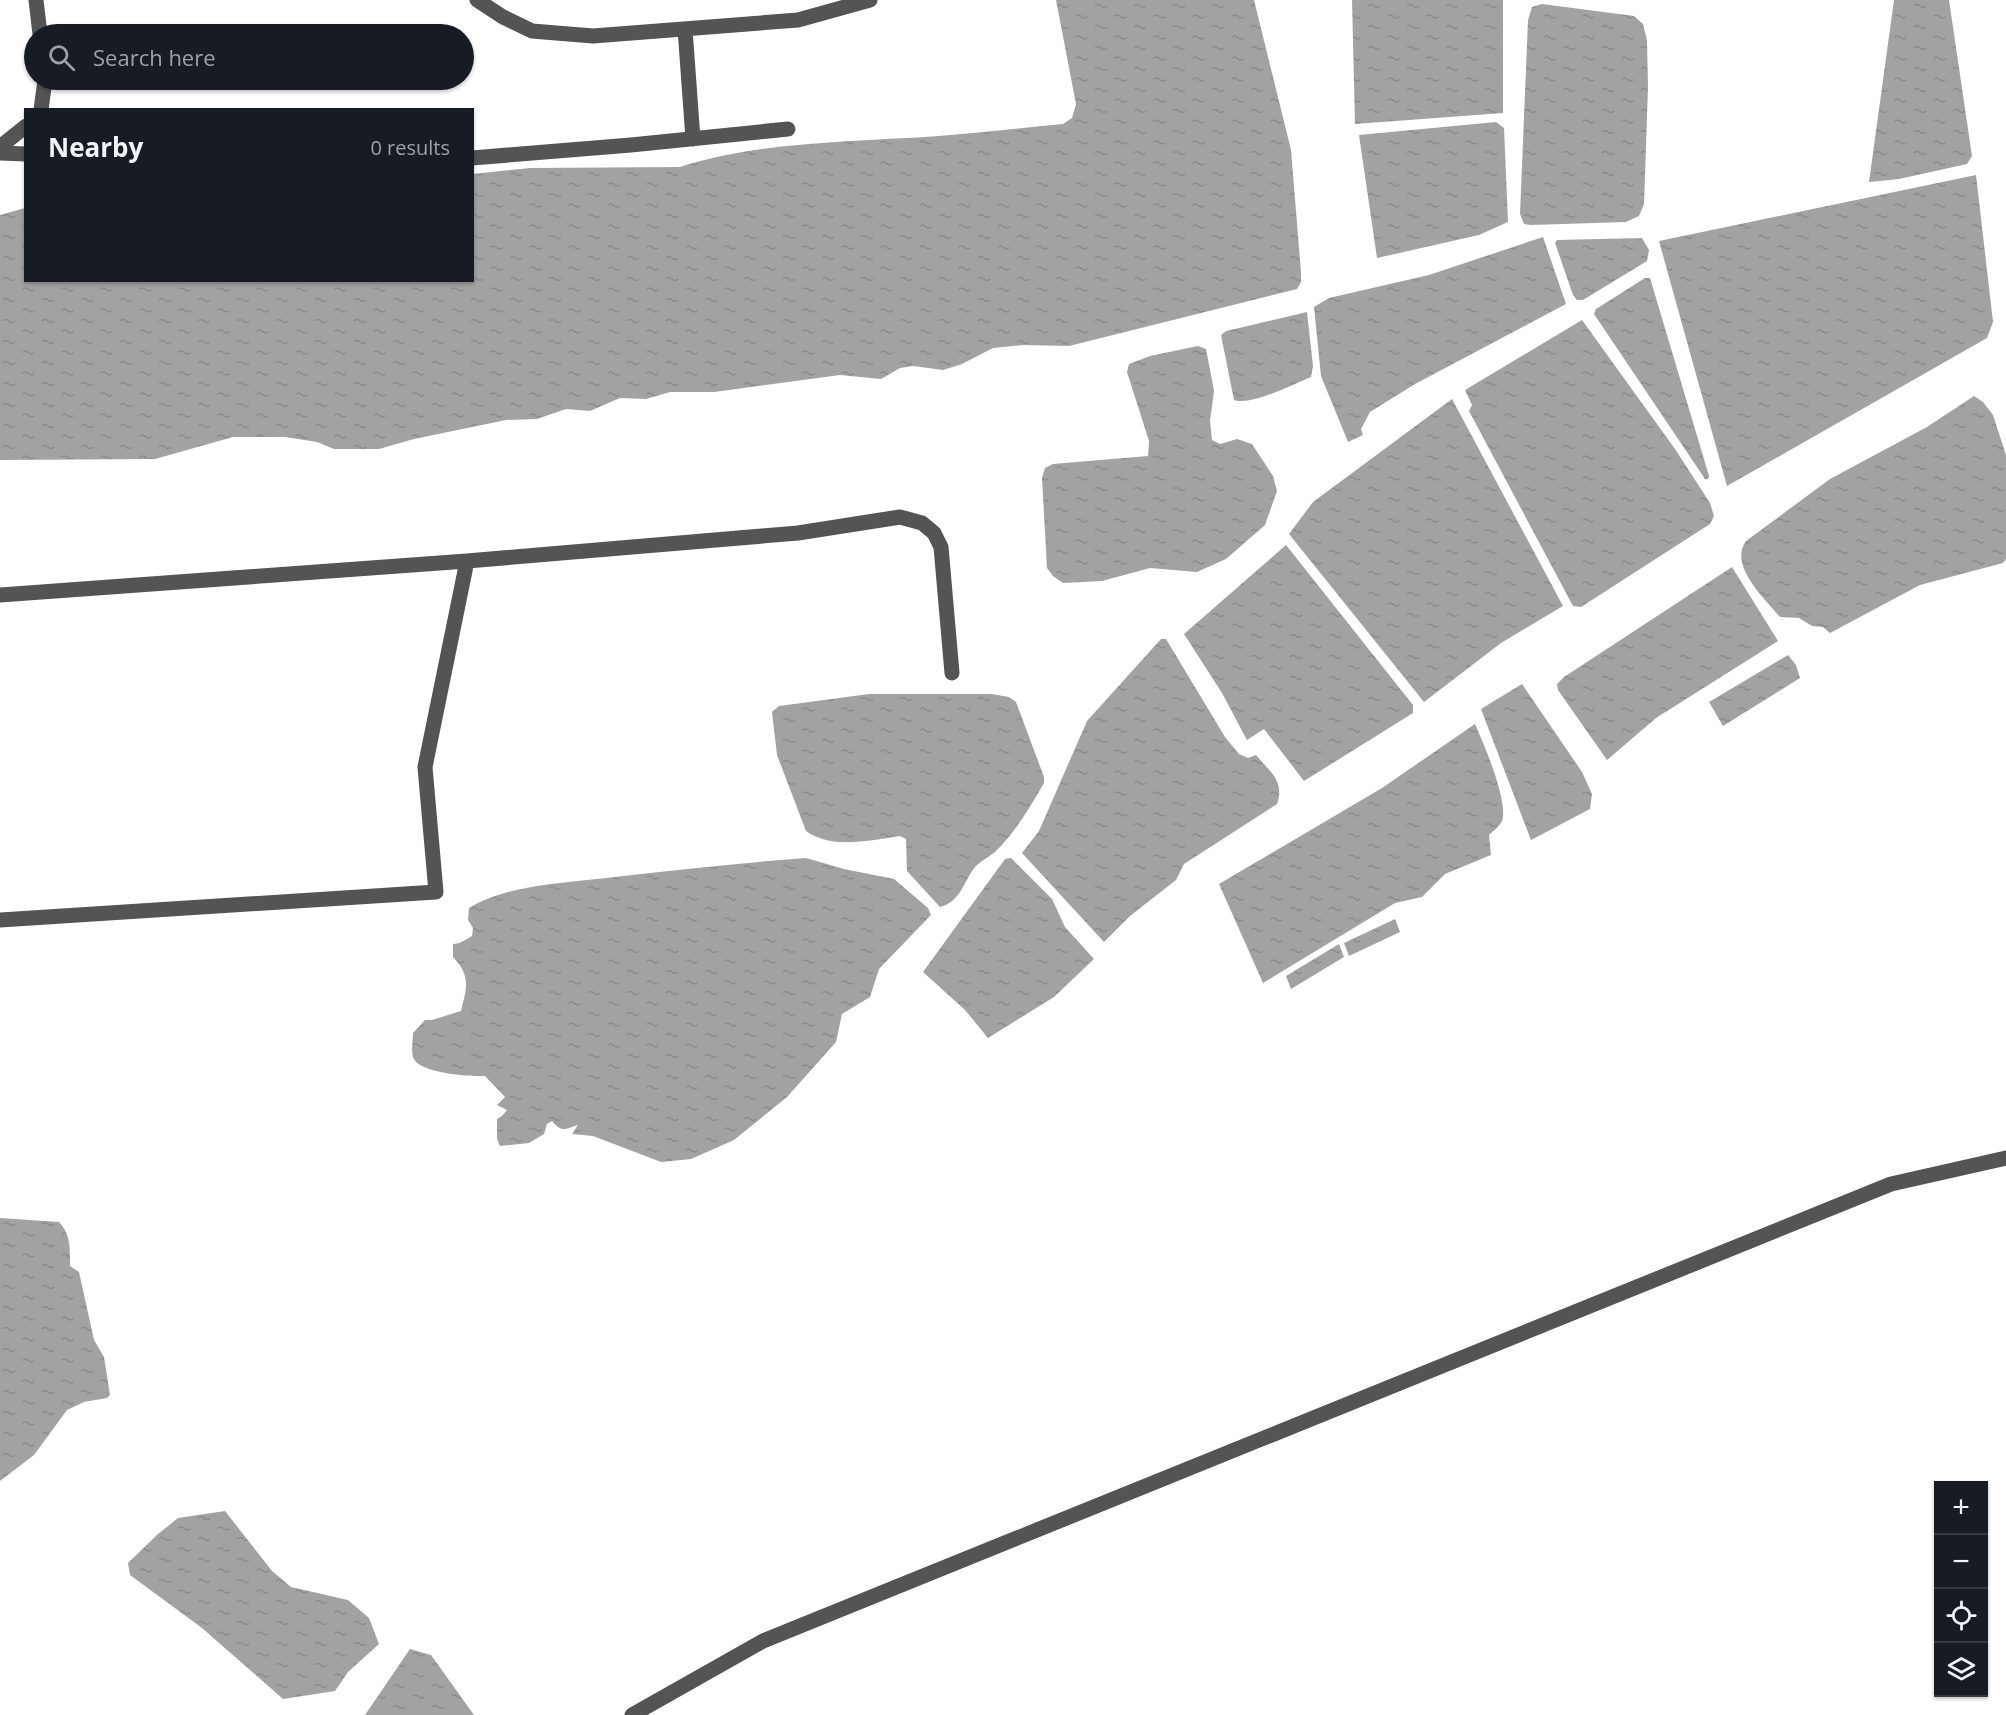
<!DOCTYPE html>
<meta charset="utf-8">
<style>
body{margin:0;font-family:"Open Sans",sans-serif;background:#20242c;color:#f1f3f6}
.controls{position:absolute;right:18px;bottom:18px;display:grid;overflow:hidden;border-radius:0px;box-shadow:0 2px 4px #0004}
.controls button{width:54px;height:54px;display:grid;place-items:center;padding:0;border:0;border-bottom:2px solid #363941;background:#171b24;color:#f1f3f6;font:30px sans-serif}
.list{margin:0;padding:0;list-style:none}
h2{display:flex;justify-content:space-between;align-items:center;height:78px;margin:0;padding:0 24px;font-size:26px}
h2 small{font-size:20px;font-weight:400;color:#9ea1a6}
.icon{flex:none;width:33px;height:33px;fill:none;stroke:currentColor;stroke-width:2;stroke-linecap:round;stroke-linejoin:round}
.map{position:relative;flex:none;width:2006px;height:1715px;overflow:hidden}
.search{position:absolute;background:#171b24;box-shadow:0 2px 4px #0004;left:24px;top:24px;width:450px;height:66px;display:flex;align-items:center;gap:15px;box-sizing:border-box;padding:0 21px;border-radius:33px;color:#9ea1a6;font-size:22px}
.panel{position:absolute;background:#171b24;box-shadow:0 2px 4px #0004;left:24px;top:108px;width:450px;height:174px;border-radius:0px}
.map>svg:first-child{display:block}
.water{fill:url(#water-ripples)}
.lines{fill:none;stroke-linecap:round;stroke-linejoin:round}
.minor{stroke:#545454;stroke-width:15}
</style>
<div class="map">
<svg width="2006" height="1715" viewBox="0 0 2006 1715">
<defs>
<pattern id="water-ripples" width="26" height="14" patternUnits="userSpaceOnUse" patternTransform="scale(1.5)"><rect width="26" height="14" fill="#a2a2a2"/><path d="M2 4q2-2 4 0t4 0M15 11q2-2 4 0t4 0" fill="none" stroke="#8a8a8a"/></pattern>
</defs>
<rect width="100%" height="100%" fill="#fff"/>
<!-- water -->
<path class="water" d="M1056 0H1254L1291 150 1301 272V282L1297 289 1069 346 1024 345 993 348 962 364 943 370 913 366 900 368 881 379 840 375 714 392H670L646 399 620 398 590 411 566 409 537 419 506 420 414 439 379 449H334L317 442 285 437H233L155 459 0 460V215L25 208 26 280H472L473 174 530 168 680 167C761 141 854 142 939 136 980 133 1022 128 1063 124L1072 118 1076 104Z
M1352 0H1503V113L1355 124Z
M1894 0H1949L1972 156 1967 164 1899 179 1869 182Z
M1542 4 1634 16 1643 24 1647 40 1648 87 1644 204 1639 216 1626 222 1531 225 1524 224 1520 214 1528 20 1532 7Z
M1496 122 1504 128 1508 222 1479 235 1377 258 1359 135Z
M1976 175 1993 322 1987 338 1727 486 1659 241Z
M1543 237 1566 304 1415 384 1370 412 1361 429 1363 435 1348 442 1321 376 1314 307 1329 298 1429 275Z
M1642 238 1649 250 1647 261 1583 300H1577L1573 295 1555 243 1557 240Z
M1645 278H1650L1709 476 1708 479H1705L1594 314 1596 309Z
M1307 312 1313 366 1311 377C1294 384 1251 406 1234 400L1221 335 1226 331Z
M1582 320 1675 449 1710 503 1714 516 1710 524 1581 607 1573 606 1469 411 1472 405 1465 390Z
M1198 346 1206 349 1214 391 1210 421 1212 440 1220 444 1237 439 1252 444 1273 476 1277 491 1265 525 1226 559 1197 572 1150 568 1102 581 1063 583 1053 576 1047 568 1042 478 1045 468 1053 464 1148 456 1149 441 1127 372 1129 364 1150 356Z
M1974 396 1983 402 1993 415 2006 455V559L2003 563 1920 585 1830 633 1823 627 1812 626 1799 618 1780 617C1765 599 1728 565 1746 541L1830 479 1927 427Z
M1452 399 1563 606 1501 643 1424 702 1289 534 1313 502Z
M1286 545 1413 705V713L1304 781 1264 729 1247 740 1222 693 1184 634Z
M1732 567 1778 641 1656 718 1607 760 1558 690 1557 684 1564 677Z
M1161 639H1166L1225 737 1239 754 1248 758 1256 755C1270 772 1285 781 1277 804L1184 864 1176 880 1130 916 1104 942 1022 853 1039 831 1087 721Z
M1788 655 1796 665 1800 678 1723 726 1709 702Z
M1522 684 1582 772 1592 794 1590 809 1531 840 1481 709Z
M869 694H992L1009 697 1016 702 1044 777V783C1030 807 1015 833 995 852 989 857 981 861 976 866 963 881 962 901 940 907L907 871 906 839 900 836C871 840 832 850 806 831L777 755 772 712 779 706Z
M1475 724C1483 742 1509 802 1502 821 1500 826 1493 831 1489 835L1491 855 1445 874 1422 897 1395 903 1263 983 1219 884 1382 788Z
M806 858 844 869 894 879 928 908 931 915 879 969 870 997 842 1014 836 1042 787 1097 734 1140 691 1159 661 1162 593 1136 572 1134 578 1125C564 1129 562 1133 552 1121L547 1124 544 1134 529 1143 500 1146 497 1139V1119L502 1116 507 1110 497 1105 505 1097 485 1076C470 1077 417 1073 413 1057 411 1050 413 1040 413 1033L425 1020H432L461 1011C467 987 471 976 453 957V944L460 943 472 936 473 928 468 920 469 908C507 885 563 883 606 878 673 870 739 863 806 858Z
M1011 858 1052 899 1065 927 1094 959 1054 997 988 1038 965 1010 923 972 1005 859Z
M1395 919 1400 932 1349 956 1344 943Z
M1339 944 1344 957 1291 989 1286 976Z
M0 1218 59 1222C71 1234 70 1250 70 1266L79 1272 94 1340 104 1357 110 1395 107 1398 84 1402 67 1410 34 1455 0 1481Z
M225 1511 272 1571 291 1587 348 1600 369 1618 379 1644 348 1672 335 1691 283 1699 202 1628 130 1575 128 1563 158 1534 178 1518Z
M410 1649 431 1655 474 1715H365Z"/>
<g class="lines">
<!-- minor -->
<path class="minor" d="M36 0 40 34
M477 0 503 17 532 31 593 36 798 20 870 0
M685 29 693 139
M41 110 45 80
M0 147 26 126
M0 153 26 154
M472 158 631 145 788 129
M0 595 467 561 798 533 900 517 922 523 934 533 941 547 952 673
M0 920 436 892 425 767 467 561
M632 1715 763 1641 1891 1184 2006 1158"/>
</g>
</svg>
<div class="controls">
<button>+</button>
<button>−</button>
<button><svg class="icon" aria-label="locate" viewBox="0 0 24 24"><circle cx="12" cy="12" r="6"/><path d="M12 2v4M12 18v4M2 12h4M18 12h4"/></svg></button>
<button><svg class="icon" aria-label="layers" viewBox="0 0 24 24"><path d="M12 4l9 5-9 5-9-5zM3 14l9 5 9-5"/></svg></button>
</div>
<div class="search"><svg class="icon" aria-label="search" viewBox="0 0 24 24"><circle cx="10" cy="10" r="6"/><path d="M15 15l6 6"/></svg>Search here</div>
<section class="panel">
<h2>Nearby<small>0 results</small></h2>
<ul class="list">
</ul>
</section>
</div>
